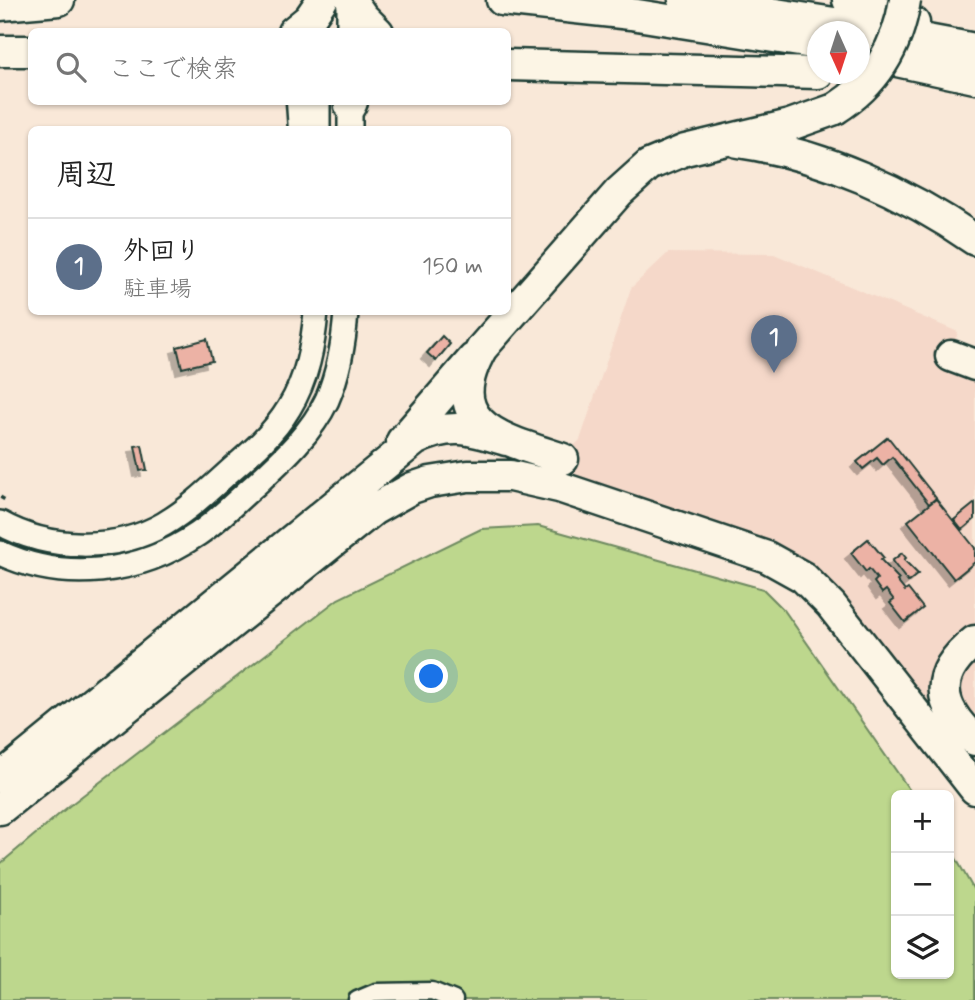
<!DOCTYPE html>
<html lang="ja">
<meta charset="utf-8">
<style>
body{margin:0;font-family:Mynerve,"Klee One",sans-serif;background:#f2f2f2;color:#222}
.controls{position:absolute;right:21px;bottom:21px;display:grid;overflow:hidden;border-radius:10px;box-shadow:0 2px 5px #0004}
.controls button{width:63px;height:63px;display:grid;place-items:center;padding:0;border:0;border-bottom:2px solid #e0e0e0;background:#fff;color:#222;font:35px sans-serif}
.compass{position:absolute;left:807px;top:21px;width:63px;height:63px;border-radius:50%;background:#fff;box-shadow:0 2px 5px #0004;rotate:177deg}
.you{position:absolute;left:432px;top:677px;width:24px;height:24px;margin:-18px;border:5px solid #fff;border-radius:50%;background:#1a73e8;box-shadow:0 0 0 10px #1a73e833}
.badge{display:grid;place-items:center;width:46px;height:46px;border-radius:50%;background:#c8321e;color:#fff;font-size:23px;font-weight:700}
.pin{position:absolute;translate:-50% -58px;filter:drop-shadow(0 2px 4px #0008)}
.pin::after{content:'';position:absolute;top:37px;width:24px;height:21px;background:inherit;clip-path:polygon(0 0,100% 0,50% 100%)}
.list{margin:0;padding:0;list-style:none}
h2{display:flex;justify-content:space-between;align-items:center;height:91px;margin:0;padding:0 28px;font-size:30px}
h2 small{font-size:23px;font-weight:400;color:#767676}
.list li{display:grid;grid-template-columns:46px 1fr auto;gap:21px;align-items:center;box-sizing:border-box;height:98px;padding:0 28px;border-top:2px solid #e0e0e0}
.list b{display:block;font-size:26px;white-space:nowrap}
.list p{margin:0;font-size:23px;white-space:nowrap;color:#767676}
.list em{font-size:23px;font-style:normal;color:#767676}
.icon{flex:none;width:38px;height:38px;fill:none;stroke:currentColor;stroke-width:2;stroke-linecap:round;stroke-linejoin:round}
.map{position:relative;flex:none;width:975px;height:1000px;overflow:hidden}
.search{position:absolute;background:#fff;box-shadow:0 2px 5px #0004;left:28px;top:28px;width:483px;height:77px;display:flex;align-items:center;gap:18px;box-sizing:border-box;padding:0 24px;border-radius:10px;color:#767676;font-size:26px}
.panel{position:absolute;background:#fff;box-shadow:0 2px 5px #0004;left:28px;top:126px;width:483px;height:189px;border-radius:10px}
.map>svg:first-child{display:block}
.built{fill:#f5d8c9}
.green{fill:#bdd78d;stroke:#6e8a60;stroke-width:2}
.building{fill:#ecb2a5;stroke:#1f3d34;stroke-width:2;filter:url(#shadow)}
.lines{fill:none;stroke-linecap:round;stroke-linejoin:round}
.street-casing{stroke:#1f3d34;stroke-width:21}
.secondary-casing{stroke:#1f3d34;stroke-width:28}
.highway-casing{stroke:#1f3d34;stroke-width:35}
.path{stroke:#1f3d34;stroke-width:3.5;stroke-dasharray:5 5;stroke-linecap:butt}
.street{stroke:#fcf5e5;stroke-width:16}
.secondary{stroke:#fcf5e5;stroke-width:23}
.highway{stroke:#fcf5e5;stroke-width:30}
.highway-bridge-casing{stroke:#1f3d34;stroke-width:35;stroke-linecap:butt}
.highway-bridge{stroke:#fcf5e5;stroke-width:30}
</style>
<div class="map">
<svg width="975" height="1000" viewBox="0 0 975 1000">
<defs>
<filter id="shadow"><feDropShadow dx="-6" dy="6" stdDeviation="0" flood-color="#0004"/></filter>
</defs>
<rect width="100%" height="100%" fill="#f9e8d8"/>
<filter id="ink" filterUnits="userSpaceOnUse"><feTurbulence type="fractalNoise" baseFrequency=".0143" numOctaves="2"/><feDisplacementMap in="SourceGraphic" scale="14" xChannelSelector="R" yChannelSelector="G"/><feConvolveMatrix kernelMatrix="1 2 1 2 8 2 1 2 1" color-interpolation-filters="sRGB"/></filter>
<g filter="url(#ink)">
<!-- built -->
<path class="built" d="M668 253 774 254 958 332 951 356 975 365V748L930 724 821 585 545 474 580 440 631 288Z"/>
<!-- green -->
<path class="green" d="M538 526 763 589 784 610 913 795H896V974H949V846L975 892V1000H0V864L69 806 338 599 481 529Z"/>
<!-- building -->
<path class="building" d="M442 336 450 344 436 361 427 353Z
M207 339 212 361 182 368 177 347Z
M888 437 936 498 929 504 892 457 883 465 877 458 863 469 857 462Z
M142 445 147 470 140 471 135 446Z
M936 499 975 548V562L954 579 908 521Z
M975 503V519L962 530 954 520Z
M868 539 884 558 881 560 899 579 897 581 905 591 908 589 923 608 905 622 890 603 894 600 886 590 882 593 874 582 877 579 869 569 866 572 851 553Z
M902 553 906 558 904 560 918 574 908 582 892 561Z"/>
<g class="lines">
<defs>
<path id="street" d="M357 1000 376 992 432 991 454 1000"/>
<path id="secondary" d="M349 32V0
M318 130V102
M350 130V102
M0 523C48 550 116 552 164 524 189 509 209 490 231 470 252 452 274 433 289 408 307 379 313 346 316 312
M0 553C65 583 139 574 198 534 219 520 236 501 255 485 282 460 311 434 327 400 339 372 344 342 346 312"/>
<path id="highway" d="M351 0 362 16 378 32
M502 0 631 14 818 44
M684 0 847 25 975 49
M848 0 914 23
M0 5 59 0
M293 32 309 19 322 0
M0 51H32
M860 53 975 78
M508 65 818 73
M302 102 304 130
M350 106 352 102
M738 142C822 154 906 192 975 240
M951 356 975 365
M402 441 473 359
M563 459C503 439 438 426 482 348L619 192 649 165 685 150 790 125 835 109
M975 641C932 674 937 706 975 740
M0 778 415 440C450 422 471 429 506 440
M0 809 373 510 412 488 430 482 468 476H510L559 487 767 557 803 577 831 605 975 789"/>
</defs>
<!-- street casing -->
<use href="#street" class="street-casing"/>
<!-- secondary casing -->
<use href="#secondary" class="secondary-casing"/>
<!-- highway casing -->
<use href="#highway" class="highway-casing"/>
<!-- path -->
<path class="path" d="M0 497 7 501"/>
<!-- street -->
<use href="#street" class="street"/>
<!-- secondary -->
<use href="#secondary" class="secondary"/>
<!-- highway -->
<use href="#highway" class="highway"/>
<defs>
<path id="highway-bridge" d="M835 109C875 84 898 47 905 0"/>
</defs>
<!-- highway-bridge casing -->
<use href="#highway-bridge" class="highway-bridge-casing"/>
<!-- highway-bridge -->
<use href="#highway-bridge" class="highway-bridge"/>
</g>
</g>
</svg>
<div class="controls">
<button>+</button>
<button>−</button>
<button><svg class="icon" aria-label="layers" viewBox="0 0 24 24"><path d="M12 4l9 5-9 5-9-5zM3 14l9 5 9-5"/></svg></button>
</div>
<svg class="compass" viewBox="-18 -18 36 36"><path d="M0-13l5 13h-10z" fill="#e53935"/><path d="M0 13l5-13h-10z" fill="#767676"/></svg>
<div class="you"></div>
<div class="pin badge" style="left:774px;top:373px;background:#5c6f8a">1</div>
<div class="search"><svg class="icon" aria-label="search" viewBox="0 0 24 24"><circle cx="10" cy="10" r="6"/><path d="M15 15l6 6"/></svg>ここで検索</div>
<section class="panel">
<h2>周辺<small></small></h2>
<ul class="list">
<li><span class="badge" style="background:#5c6f8a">1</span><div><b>外回り</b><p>駐車場</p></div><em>150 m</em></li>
</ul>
</section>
</div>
